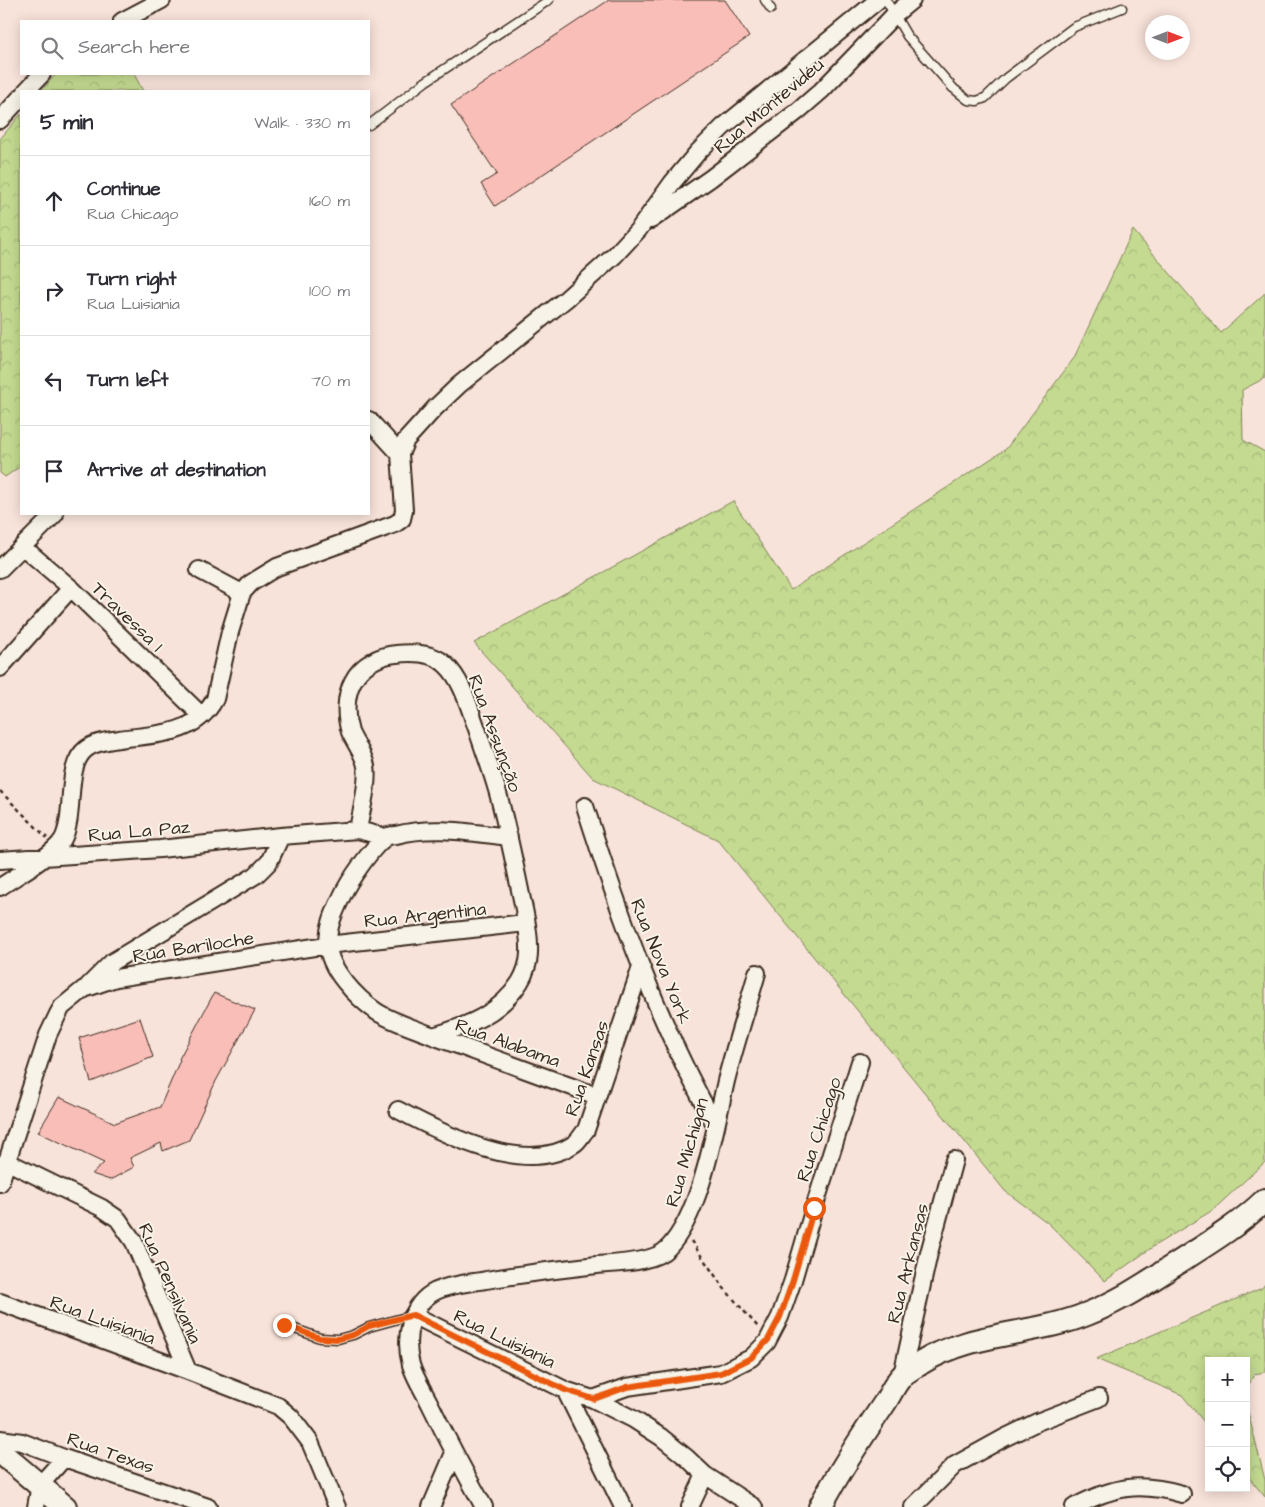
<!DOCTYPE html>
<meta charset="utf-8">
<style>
body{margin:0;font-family:"Architects Daughter",sans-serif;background:#f2f2f3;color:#2b2b33}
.controls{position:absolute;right:15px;bottom:15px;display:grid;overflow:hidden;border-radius:0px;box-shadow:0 2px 12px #0003}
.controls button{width:45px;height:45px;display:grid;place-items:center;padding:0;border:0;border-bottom:1px solid #e1e1e2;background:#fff;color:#2b2b33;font:25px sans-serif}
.compass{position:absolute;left:1145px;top:15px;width:45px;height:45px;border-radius:50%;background:#fff;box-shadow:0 2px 12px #0003;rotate:90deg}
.stop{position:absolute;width:15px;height:15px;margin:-11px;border:4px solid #ea580c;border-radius:50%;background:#fff}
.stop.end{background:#ea580c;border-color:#fff;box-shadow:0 1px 5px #0008}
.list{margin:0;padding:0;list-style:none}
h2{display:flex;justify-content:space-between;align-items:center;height:65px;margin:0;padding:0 20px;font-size:21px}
h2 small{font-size:16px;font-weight:400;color:#7c7c81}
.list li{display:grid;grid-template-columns:32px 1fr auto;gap:15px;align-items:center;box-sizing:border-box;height:90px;padding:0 20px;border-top:1px solid #e1e1e2}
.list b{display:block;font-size:19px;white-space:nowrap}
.list p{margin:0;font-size:16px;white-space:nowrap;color:#7c7c81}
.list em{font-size:16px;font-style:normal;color:#7c7c81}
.icon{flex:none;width:28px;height:28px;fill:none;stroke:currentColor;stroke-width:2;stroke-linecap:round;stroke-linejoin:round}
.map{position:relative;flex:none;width:1265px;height:1507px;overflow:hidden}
.search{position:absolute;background:#fff;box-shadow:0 2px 12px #0003;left:20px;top:20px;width:350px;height:55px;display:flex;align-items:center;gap:12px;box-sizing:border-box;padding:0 18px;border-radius:0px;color:#7c7c81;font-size:19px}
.panel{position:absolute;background:#fff;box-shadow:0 2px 12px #0003;left:20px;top:90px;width:350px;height:425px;border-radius:0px}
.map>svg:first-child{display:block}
.forest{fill:url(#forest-crowns);stroke:#7f8257}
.building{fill:#fabeb8;stroke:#3b2a1e}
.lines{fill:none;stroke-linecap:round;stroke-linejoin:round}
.service-casing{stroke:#3b2a1e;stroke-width:11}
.minor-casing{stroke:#3b2a1e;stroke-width:20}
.secondary-casing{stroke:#3b2a1e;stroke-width:26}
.path{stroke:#3b2a1e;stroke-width:2.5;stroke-dasharray:4 4;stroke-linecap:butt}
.service{stroke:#f7f3e8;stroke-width:8}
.minor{stroke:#f7f3e8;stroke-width:16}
.secondary{stroke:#f7f3e8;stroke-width:22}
.route{stroke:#ea580c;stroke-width:6}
.labels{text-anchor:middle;stroke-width:4;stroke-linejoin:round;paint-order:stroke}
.street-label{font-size:19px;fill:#3b2a1e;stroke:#f7f3e8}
</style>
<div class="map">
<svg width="1265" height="1507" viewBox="0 0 1265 1507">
<defs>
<pattern id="forest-crowns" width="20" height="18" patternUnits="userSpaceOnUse" patternTransform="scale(1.25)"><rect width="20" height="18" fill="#c3da90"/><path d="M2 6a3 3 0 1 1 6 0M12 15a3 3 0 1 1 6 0" fill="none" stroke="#a8bb7c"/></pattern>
</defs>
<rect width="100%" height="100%" fill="#f8e3da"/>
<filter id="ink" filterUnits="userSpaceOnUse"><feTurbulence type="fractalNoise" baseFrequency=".02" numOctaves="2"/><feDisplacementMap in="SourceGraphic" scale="10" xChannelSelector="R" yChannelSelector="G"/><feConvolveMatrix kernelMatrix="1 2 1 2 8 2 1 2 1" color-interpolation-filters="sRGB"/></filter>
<g filter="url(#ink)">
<!-- forest -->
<path class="forest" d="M56 74H134L143 91H41Z
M21 114V466L5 477 0 473V139Z
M1133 230 1221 333 1265 293V378L1242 390 1243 440 1265 452V1162L1213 1210 1154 1246 1105 1281 1048 1223 1005 1191 718 840 593 778 474 643 733 501 791 590 1006 449 1074 358Z
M1265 1284V1372L1254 1374 1246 1391V1361H1209V1428L1182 1395 1096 1359 1262 1288Z
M1246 1404 1265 1480V1497L1246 1474Z"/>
<!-- building -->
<path class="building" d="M609 0H725L749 37 495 206 481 184 497 174 451 105Z
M214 993 255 1010 216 1081 189 1140 163 1151 161 1143 130 1158 134 1167 110 1180 92 1174 104 1163 38 1132 59 1097 115 1123 160 1107 180 1060 179 1059Z
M140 1018 153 1057 91 1082 79 1038Z"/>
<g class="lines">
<defs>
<path id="service" d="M765 0 771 9
M886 0 907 36 953 88 968 100 977 101 985 98 1006 78 1074 27 1122 8
M369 125 425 82 549 0
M284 1325 320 1338 338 1339 353 1335 369 1327 413 1315"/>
<path id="minor" d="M122 21 162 0
M26 91 42 74
M0 120 21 97
M651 220 711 178 798 111 821 91 895 14 912 0
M369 420 400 454
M23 547 71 588 202 716
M0 569 55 514
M199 570 242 593
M0 668 71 588
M585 806C620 916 659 1025 716 1126
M358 830C361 812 369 783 366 766 364 754 355 744 350 732 345 716 345 696 353 681 361 665 380 655 396 654 413 652 433 652 446 665 463 681 469 708 477 729 485 754 495 779 501 805 508 833 514 861 520 890 524 910 530 932 529 953 529 962 525 974 520 982 500 1014 467 1026 433 1036 416 1029 391 1021 377 1012 357 998 327 968 328 943 328 925 335 911 342 896 348 882 373 846 385 838 387 836 392 835 396 835 433 825 472 833 509 837
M0 860 160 849 281 836
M0 887C16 876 54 855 63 839 76 814 64 766 86 749 95 742 108 741 119 739 156 734 195 736 215 699L230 632 242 593 251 583 277 567 395 524 402 519 404 510 400 454 406 440 435 408 459 385 566 299 615 255 639 229 672 183 698 152 723 127 878 0
M88 986 112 962 256 875 269 862 281 836 358 830 385 837
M433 1036 597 1096
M398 1110C443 1134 526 1177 574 1144 579 1141 582 1134 586 1130L641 967
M6 1161 102 1208 118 1219 134 1242 188 1371
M0 1183 48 1035 58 1014 62 1007 84 989 116 978 327 945 526 923
M0 1302 188 1371 278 1406 291 1417 310 1442 337 1507
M413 1315 565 1390 593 1399 633 1419 661 1437 687 1458 705 1475 754 1507
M902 1375 929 1253 954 1160
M565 1390 623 1507
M593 1399 627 1387 721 1373 751 1358 767 1342 780 1317 793 1280 814 1208 860 1062
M0 1439 22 1442 64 1458 208 1507
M36 1507 40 1485 64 1458
M431 1507 454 1453
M484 1507C465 1473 447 1439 430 1404 424 1392 415 1378 411 1365 404 1339 409 1304 436 1291 451 1284 470 1283 486 1280 523 1274 560 1269 597 1265 617 1263 654 1263 668 1248 701 1214 715 1129 726 1081 735 1045 747 1009 757 973
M690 1507 705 1475
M913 1507 955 1465 1004 1438 1037 1422 1099 1398
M1074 1507C1114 1486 1139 1482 1182 1494"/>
<path id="secondary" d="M0 1452 65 1507
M820 1507C839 1471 861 1438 884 1404 890 1395 895 1383 902 1376 907 1371 915 1367 921 1363 972 1331 1033 1336 1087 1314 1118 1302 1145 1284 1173 1266 1204 1246 1238 1226 1265 1200"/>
</defs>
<!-- service casing -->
<use href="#service" class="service-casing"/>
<!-- minor casing -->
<use href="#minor" class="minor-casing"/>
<!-- secondary casing -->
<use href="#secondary" class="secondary-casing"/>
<!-- path -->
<path class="path" d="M0 791 47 838
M691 1241 723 1287 758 1327"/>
<!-- service -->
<use href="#service" class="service"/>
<!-- minor -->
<use href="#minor" class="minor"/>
<!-- secondary -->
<use href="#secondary" class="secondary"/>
</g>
</g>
<g class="lines" filter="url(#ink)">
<!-- route -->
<path class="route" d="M284 1325 320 1338 338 1339 353 1335 369 1326 413 1315 565 1390 594 1399 627 1387 721 1373 751 1358 768 1340 780 1317 793 1280 814 1208"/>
</g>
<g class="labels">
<!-- street labels -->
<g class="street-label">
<text transform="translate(768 105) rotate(-40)" y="7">Rua Montevidéu</text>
<text transform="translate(128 616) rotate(44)" y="7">Travessa 1</text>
<text transform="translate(496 733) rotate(70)" y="7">Rua Assunção</text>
<text transform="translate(139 830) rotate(-5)" y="7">Rua La Paz</text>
<text transform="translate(425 914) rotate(-6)" y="7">Rua Argentina</text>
<text transform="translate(193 946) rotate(-9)" y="7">Rua Bariloche</text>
<text transform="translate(662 961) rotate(68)" y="7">Rua Nova York</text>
<text transform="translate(508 1042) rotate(20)" y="7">Rua Alabama</text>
<text transform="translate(586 1068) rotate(-71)" y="7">Rua Kansas</text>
<text transform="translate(818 1129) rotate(-72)" y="7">Rua Chicago</text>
<text transform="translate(686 1152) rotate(-74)" y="7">Rua Michigan</text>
<text transform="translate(907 1263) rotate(-76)" y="7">Rua Arkansas</text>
<text transform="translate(171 1283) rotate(66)" y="7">Rua Pensilvania</text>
<text transform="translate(103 1319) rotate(20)" y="7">Rua Luisiania</text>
<text transform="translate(505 1338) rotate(26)" y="7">Rua Luisiania</text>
<text transform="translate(111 1452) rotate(19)" y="7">Rua Texas</text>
</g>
</g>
</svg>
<div class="controls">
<button>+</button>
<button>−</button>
<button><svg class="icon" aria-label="locate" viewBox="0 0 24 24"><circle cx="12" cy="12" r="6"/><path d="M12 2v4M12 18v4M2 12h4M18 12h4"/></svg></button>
</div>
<svg class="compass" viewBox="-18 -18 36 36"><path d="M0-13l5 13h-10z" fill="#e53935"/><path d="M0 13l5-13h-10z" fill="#7c7c81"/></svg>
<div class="stop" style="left:814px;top:1208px"></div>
<div class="stop end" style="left:284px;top:1325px"></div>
<div class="search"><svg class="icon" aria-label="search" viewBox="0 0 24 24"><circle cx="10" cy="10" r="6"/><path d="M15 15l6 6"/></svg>Search here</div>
<section class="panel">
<h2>5 min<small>Walk · 330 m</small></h2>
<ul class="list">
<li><svg class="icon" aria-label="ahead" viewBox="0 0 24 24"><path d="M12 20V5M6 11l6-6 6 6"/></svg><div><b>Continue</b><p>Rua Chicago</p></div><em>160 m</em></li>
<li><svg class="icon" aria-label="right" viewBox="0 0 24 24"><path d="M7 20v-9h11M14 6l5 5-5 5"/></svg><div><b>Turn right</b><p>Rua Luisiania</p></div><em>100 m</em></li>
<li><svg class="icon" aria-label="left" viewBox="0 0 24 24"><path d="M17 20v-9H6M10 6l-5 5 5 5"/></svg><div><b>Turn left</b></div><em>70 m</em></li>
<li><svg class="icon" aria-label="arrive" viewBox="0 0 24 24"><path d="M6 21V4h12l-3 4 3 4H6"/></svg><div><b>Arrive at destination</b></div></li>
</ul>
</section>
</div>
